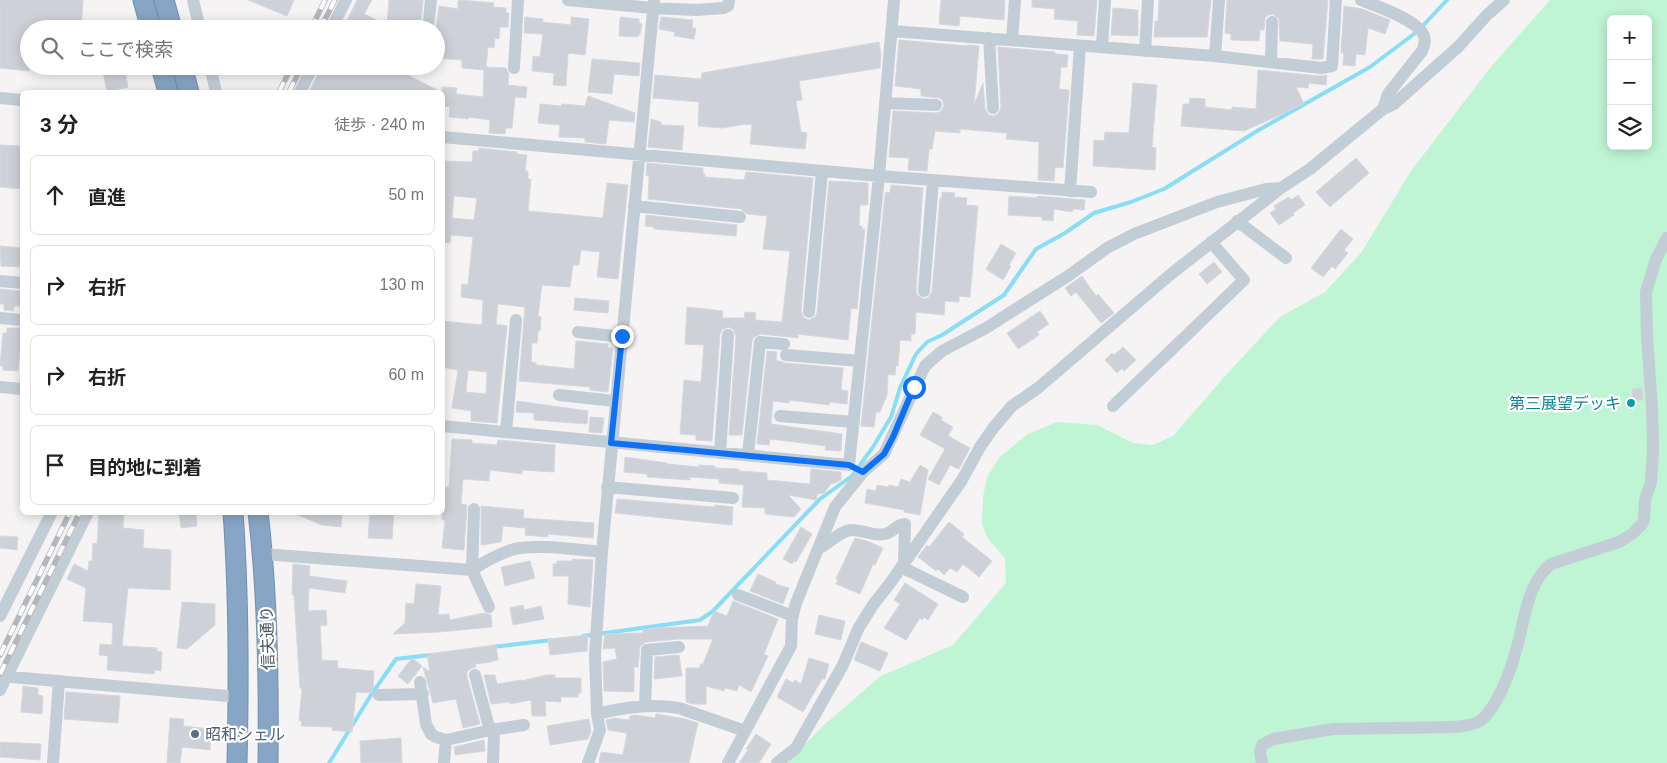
<!DOCTYPE html>
<html lang="ja">
<meta charset="utf-8">
<style>
body{margin:0;font-family:Arial,"Noto Sans JP",sans-serif;background:#f6f6f6;color:#202124}
.controls{position:absolute;right:15px;top:15px;display:grid;overflow:hidden;border-radius:8px;box-shadow:0 2px 12px #0003}
.controls button{width:45px;height:45px;display:grid;place-items:center;padding:0;border:0;border-bottom:1px solid #e0e0e0;background:#fff;color:#202124;font:25px sans-serif}
.stop{position:absolute;width:15px;height:15px;margin:-11px;border:4px solid #0c71f5;border-radius:50%;background:#fff}
.stop.end{background:#0c71f5;border-color:#fff;box-shadow:0 1px 5px #0008}
.list{margin:0;padding:0;list-style:none}
h2{display:flex;justify-content:space-between;align-items:center;height:65px;margin:0;padding:0 20px;font-size:21px}
h2 small{font-size:16px;font-weight:400;color:#757577}
.list li{display:grid;grid-template-columns:32px 1fr auto;gap:15px;align-items:center;box-sizing:border-box;height:80px;margin:0 10px 10px;padding:0 10px;border:1px solid #e0e0e0;border-radius:8px}
.list b{display:block;font-size:19px;white-space:nowrap}
.list em{font-size:16px;font-style:normal;color:#757577}
.icon{flex:none;width:28px;height:28px;fill:none;stroke:currentColor;stroke-width:2;stroke-linecap:round;stroke-linejoin:round}
.map{position:relative;flex:none;width:1667px;height:763px;overflow:hidden}
.search{position:absolute;background:#fff;box-shadow:0 2px 12px #0003;left:20px;top:20px;width:425px;height:55px;display:flex;align-items:center;gap:12px;box-sizing:border-box;padding:0 18px;border-radius:28px;color:#757577;font-size:19px}
.panel{position:absolute;background:#fff;box-shadow:0 2px 12px #0003;left:20px;top:90px;width:425px;height:425px;border-radius:8px}
.map>svg:first-child{display:block}
.green{fill:#bff4d4;fill-rule:evenodd}
.lines{fill:none;stroke-linecap:round;stroke-linejoin:round}
.stream{stroke:#89ddf4;stroke-width:4}
.building{fill:#ced1d8;stroke:#d6d8de;fill-rule:evenodd}
.highway-casing{stroke:#7290b0;stroke-width:21}
.minor{stroke:#c3cdd5;stroke-width:12}
.highway{stroke:#87a5c4;stroke-width:19}
.rail-casing{stroke:#b4b8bd;stroke-width:5.5}
.rail{stroke:#fff;stroke-width:4;stroke-dasharray:11;stroke-linecap:butt}
.route{stroke:#0c71f5;stroke-width:6}
.culture-dot{fill:#0f9aa8;stroke:#fff;stroke-width:2}
.service-dot{fill:#5c6f8a;stroke:#fff;stroke-width:2}
.labels{text-anchor:middle;stroke-width:4.5;stroke-linejoin:round;paint-order:stroke}
.culture-label{font-size:16px;fill:#0d838f;stroke:#fff;text-anchor:end}
.street-label{font-size:16px;fill:#485662;stroke:#fff}
.service-label{font-size:16px;fill:#4e5e75;stroke:#fff;text-anchor:start}
</style>
<div class="map">
<svg width="1667" height="763" viewBox="0 0 1667 763">
<rect width="100%" height="100%" fill="#f5f3f3"/>
<!-- green -->
<path class="green" d="M1550 0H1667V763H787L824 725 881 676 953 645 1006 583 1005 558 988 539 982 524 983 497 987 477 1000 457 1028 434 1057 422 1097 425 1133 443 1153 445 1173 436 1227 374 1280 317 1325 292 1361 253 1411 171 1490 68ZM1611 19H1648V146H1611Z"/>
<g class="lines">
<!-- stream -->
<path class="stream" d="M583 636 700 620 713 611 820 499 852 476 873 447 891 417 900 388 916 354 927 342 942 335 1004 295 1036 249 1065 233 1094 213 1131 202 1164 189 1257 131 1370 67 1418 31 1447 0
M492 647 552 640
M329 763 371 695 396 659 430 655"/>
</g>
<!-- building -->
<path class="building" d="M0 0H83L81 29H29V71L0 68Z
M248 0H294L287 16Z
M357 0H372L364 14 387 25 389 0H423L421 22 402 20 401 29H343Z
M461 0 494 3 493 7 506 8V13H509L508 27H500L499 39 495 38 494 48 488 47 486 67 506 68 509 74 508 85 527 87 526 98 515 97 512 128H506L505 134 489 133 490 120 469 117 468 119 449 117 450 107 442 106V87L457 88 456 94 483 97 484 70 462 68V60L437 58 436 28 439 6 458 9V1Z
M941 0H1005L1004 20 960 16 959 26 939 24Z
M1032 0H1097L1094 36 1077 35 1078 21 1054 19 1055 9 1032 7Z
M1159 0H1211L1207 37H1154L1155 21H1158Z
M1227 0H1328L1323 59H1312L1313 44 1280 41 1279 19 1273 14 1268 15 1265 18 1264 30H1260L1259 41 1231 40V34L1225 33Z
M1344 6 1362 9 1390 20 1385 34 1368 28 1365 55 1356 54 1355 66 1343 65 1344 53H1341Z
M1113 8 1138 10V36L1111 35Z
M525 17 543 19 542 22 571 25V17L589 19 585 55 568 53 566 86 553 85 554 73 532 71 533 56 540 57 543 34 524 33Z
M621 17 639 19V23L642 24 640 35H638V37L619 36 620 18Z
M661 17 693 20 692 28H696L694 39 674 36 675 32 659 29Z
M899 40 967 46V45L979 46 974 105 983 83 985 109 989 115 993 116 998 114 1001 108 998 47 1055 52V54L1068 55 1067 67H1061L1059 89 1069 90 1063 168 1055 167 1054 181 1038 180 1039 142 1006 139 1007 133 960 129V133L935 131 932 149H929L927 171 908 170 909 158 889 157 893 111 936 113 940 112 944 106 943 101 940 98 921 96V89L895 86Z
M879 42 881 55 880 68 799 81 802 100 796 101 801 132 807 133 805 149 750 144 752 124 746 125V124L722 128 698 126 699 102 653 98 655 75 701 79 702 73Z
M592 59 640 63 639 76 614 74 612 94 588 92Z
M102 66H124L128 87 107 92Z
M322 66H390L441 92H315L310 90Z
M1258 70 1320 76 1327 75 1326 85 1309 83 1308 88 1296 87 1304 104 1244 131 1181 126 1183 104H1189L1190 98 1205 99V107L1232 110V107L1256 109Z
M1133 83 1157 85 1152 147 1156 148 1155 170 1093 166 1094 140 1104 141 1105 132 1129 133Z
M588 96 635 113 634 122 609 120 606 144 585 142V138L559 137 560 125 538 123 540 104 561 106 562 104 585 106Z
M651 119 661 122V125L684 126 682 150 648 147Z
M0 145 22 146V189L0 187Z
M479 148 517 152V154L527 155 525 171H528V179H531L528 211 603 218 607 183 628 185 618 279 597 277 600 252 581 250 579 265H573L570 287 542 285 538 316 541 317 540 331H538L537 343H532L531 362 536 363V365L574 369 576 341 608 344V348H613L608 392 590 390V387L519 381 525 307 498 304 496 324 507 326 497 423 471 421V411L452 408 458 370 442 367V321L482 325 483 300 461 297 462 284 468 285 473 237 451 235 450 243 442 242V161L472 162 473 151H479ZM454 196 477 198 474 220 452 218ZM468 370 487 372 486 394 466 392Z
M1356 158 1369 173 1330 207 1316 192Z
M647 163 703 168V174H705V177L744 180 746 172 813 178 801 311 804 318 809 320 815 317 817 313 829 181 868 183V205H860L859 226H862V229H865L857 309 851 308 848 340 798 334V338L761 334 754 337 752 341 742 435H729L736 336 733 329 728 327 722 330 720 334 712 441 696 440V435L680 434 684 380 701 382 704 345 685 344 687 307 723 311 722 318H744L745 312 756 313 755 320 782 322 790 251 763 249 767 216 747 214 741 209 648 199 649 178V176L646 175Z
M891 185 923 188 916 290 917 295 923 299 928 298 932 292 940 198H942V192L955 193 954 197 967 198 966 205 978 206 970 297 959 296V302L945 301 944 315 916 312 915 334H911V341L900 340 898 366 896 365 895 375 888 374 887 395 880 412H876L874 427 861 426 885 195 886 192 890 193Z
M1298 195 1305 205 1293 213 1294 215 1279 225 1270 213 1276 209 1274 206 1289 197 1291 200Z
M1009 196 1037 198V196L1085 200 1084 210 1073 209 1072 212 1054 209 1053 221 1042 220V217L1008 215Z
M646 215 737 225 736 236 654 229V227L645 226Z
M1341 229 1353 239 1344 250 1348 253 1335 269 1332 266 1323 277 1311 268Z
M1001 244 1016 253 1009 265 1011 266 1003 280 986 269Z
M0 246 22 248 21 267 1 266Z
M1214 262 1222 272 1207 284 1199 274Z
M1082 276 1096 296 1098 294 1114 313 1101 323 1076 292 1071 296 1065 288Z
M0 289 22 291V306H14V311L4 310V304H0Z
M575 298 609 301 608 313 574 310Z
M1040 311 1049 324 1037 332 1039 335 1018 349 1007 333Z
M7 328H22L18 371 3 370V366H0L3 333H7Z
M1123 347 1136 360 1124 371 1122 368 1117 373 1105 360 1112 353 1114 355Z
M767 351 777 352 776 360 785 363 843 368 841 390 848 391 847 404 830 402 829 405 789 400V403L773 401 771 424 842 434 841 451 825 450 826 446 787 441 770 439 769 445 757 444Z
M1642 388 1643 400H1633L1632 389Z
M517 401 588 411 587 424 534 420V413L516 412Z
M933 412 942 417 941 420 953 427 948 436 970 448 959 469 950 465 939 485 928 479 945 449 920 435Z
M590 417 604 418 602 433 589 432Z
M452 439 472 440V443L497 445 498 440 555 445 554 472 522 470V474L490 470 489 481 463 479 461 504 467 505 464 550 442 548 445 520H442V487H449Z
M625 457 667 463V464L699 467V465L715 466V468L739 469V471L767 473V480L810 484 811 469 841 472V480L835 483 831 484 824 493 817 494 816 500 788 495 801 509 794 517 765 514V508L742 507 744 485 719 483V479L690 477V480L647 477V474L624 472Z
M920 465 928 470 920 515 904 512V510L865 503 867 489 876 491 877 485 889 487V485L898 487 901 479 910 482Z
M617 499 714 507 715 505 733 507 732 525 615 513Z
M481 506 524 510 523 518 594 523 593 538 548 534V537L525 535 526 528 503 526 501 542 481 545Z
M99 512 124 514 123 528 144 530 143 548 171 550 170 590 128 588 122 646 157 648V651L162 652 161 671 155 670 154 674 107 670 108 656 99 655 100 644 112 645 113 623 83 621 86 588 67 579 74 564 88 571 89 561H92L93 543 97 544Z
M179 512H196L197 526 181 528Z
M291 512H342L341 527 322 525Z
M370 512H394L392 539 368 538Z
M949 522 964 534 962 537 992 561 979 577 963 564 957 572 950 568 944 575 938 569 936 571 918 557 927 545 929 547Z
M801 527 812 534 796 562 794 561 792 564 783 559Z
M0 536 18 537 17 550 0 548Z
M855 538 867 541 883 548 875 565 873 564 860 594 836 584 838 579H836Z
M572 559 593 560 590 607 568 604 569 576H553V564H557V561H572Z
M530 561 535 578 505 586 501 567Z
M293 564 310 566 309 576 347 581 345 593 309 588 308 611 326 610 327 625 320 626 322 660 338 661 337 668 374 671 373 689 371 693 356 692 352 732 332 730V727L301 726 302 721H299L302 689 300 688 294 595H292Z
M758 574 776 582 775 584 789 588 783 604 750 591Z
M905 583 938 604 928 620 924 617 922 620 920 618 906 640 884 628 900 604 894 600Z
M416 584 441 586 438 615 449 614 450 620 484 613 491 615 492 627 439 632 393 634 405 623 406 603 414 604Z
M733 601 778 619 764 654 768 656 751 692 739 685 737 691 725 688 724 691 706 686V704H692L686 702V668H700V664H703L713 639H678L646 642 640 646 638 667H634V692L604 691 603 662 617 659 615 648 603 649 605 634 643 633V630L657 628 708 626 714 611 727 616Z
M182 602 215 604V625L187 649 177 648Z
M523 605 524 610 541 606 544 619 513 625 510 608Z
M819 615 845 621 841 640 815 634Z
M588 635 587 651 550 655 548 639Z
M861 642 888 653 880 671 854 660Z
M496 645 498 660 492 661V662L475 664 476 667 470 669 467 672V677L480 724 463 728 456 699 433 703 423 667 430 672 427 654Z
M679 655 682 676 654 679 655 657Z
M412 658 422 666 408 684 398 676Z
M809 658 829 664 825 679H822L803 712 777 697 786 679 793 683 795 680 801 684Z
M484 675H495L497 684 521 680V681L547 675H555V678H581V693H578V697H561V702L545 701 546 716H532L531 700 510 704V702L491 704Z
M23 686 38 688V695L43 696 42 714 21 712Z
M66 692 120 696 118 723 64 719Z
M656 714 685 719 698 723 689 763H599L601 752 623 755 627 733 608 730 606 720 615 718 629 720 630 716 636 715 655 718Z
M170 718 184 719 183 726 211 729 210 750 182 747 180 763H167Z
M589 719 591 731 588 739 550 745 547 726Z
M756 734 771 744 759 763H739L748 750 746 749Z
M401 738 402 763H361L360 741Z
M484 740 485 751 455 755 454 747Z
M0 742 41 744 40 760 0 757Z"/>
<g class="lines">
<defs>
<path id="highway" d="M143 0 151 29
M164 0 172 29
M161 66 168 92
M182 66 189 92
M233 512C239 596 239 679 237 763
M258 512C268 595 269 680 268 763"/>
</defs>
<!-- highway casing -->
<use href="#highway" class="highway-casing"/>
<!-- minor -->
<path class="minor" d="M193 0 200 29
M568 0 652 8 696 10 724 8 728 6 729 0
M1361 0C1377 6 1418 20 1424 36 1426 41 1424 46 1422 51L1388 94 1383 109
M331 29 346 0
M428 29 431 0
M892 31 1215 56 1321 68 1332 66 1336 0
M989 38 993 108
M1012 40 1015 0
M1102 47 1105 0
M1145 51 1148 0
M1215 56 1219 0
M1271 62 1272 22
M210 66 216 92
M514 68 518 0
M300 92 313 66
M0 98 22 100
M885 103 936 105
M442 137 879 176 1091 192
M1070 191 1080 46
M634 206 740 217
M1237 221 1286 258
M0 281 22 283
M924 291 933 180
M809 312 822 171
M0 318 22 320
M578 332 622 337
M786 355 860 361
M0 387 22 389
M559 395 615 401
M1113 406 1244 280 1211 242
M780 416 854 422
M442 426 849 465 879 176 894 0
M506 432 516 320
M720 453 728 335
M748 455 760 342 784 344
M607 487 733 498
M819 548C829 544 838 532 850 530 862 529 873 537 885 534 893 532 897 524 905 524L904 563
M263 554 472 570 489 607
M901 567 963 597
M472 570C484 562 497 555 511 550 534 543 577 550 602 552
M472 570 474 509
M738 595 793 616
M0 616 52 512
M475 675 489 727 494 733 493 763
M0 676 239 697
M420 682 426 724 431 734 436 737 446 740 491 730 524 725
M0 690 88 512
M379 695 423 694
M645 706 647 650 679 647
M597 714C624 707 651 703 679 708L745 731
M53 763 59 681
M444 763 446 740
M588 763 600 730 597 714 595 654 602 552 654 0
M728 763 791 646 792 618 796 603 835 507 863 472 884 454 925 366 942 351 986 328 1068 276 1107 248 1134 234 1217 202 1266 189 1281 188 1310 169 1383 109 1394 104 1458 47 1487 15 1504 0
M777 763 796 748 843 665 858 629 873 605 891 582 962 480 980 447 994 427 1012 406 1038 388 1171 274 1281 188
M1262 763 1260 752 1262 745 1273 739 1333 729 1454 727C1462 726 1472 726 1480 721 1486 717 1492 708 1496 701 1506 684 1512 666 1517 647 1525 619 1527 583 1551 564L1619 542 1632 534 1642 524 1644 520 1645 500 1651 482 1653 451 1652 407 1647 337 1646 292 1656 259 1667 238"/>
<!-- highway -->
<use href="#highway" class="highway"/>
<defs>
<path id="rail" d="M311 29 325 0
M320 29 335 0
M279 92 292 66
M289 92 302 66
M0 655 70 512
M0 674 80 512"/>
</defs>
<!-- rail casing -->
<use href="#rail" class="rail-casing"/>
<!-- rail -->
<use href="#rail" class="rail"/>
</g>
<g class="lines">
<!-- route -->
<path class="route" d="M622 336 611 443 849 465 863 472 884 454 893 437 914 387"/>
</g>
<!-- markers -->
<circle class="culture-dot" cx="1631" cy="403" r="5"/>
<circle class="service-dot" cx="195" cy="734" r="5"/>
<g class="labels">
<!-- culture labels -->
<g class="culture-label">
<text x="1621" y="409">第三展望デッキ</text>
</g>
<!-- street labels -->
<g class="street-label">
<text transform="translate(267 638) rotate(-92)" y="6">信夫通り</text>
</g>
<!-- service labels -->
<g class="service-label">
<text x="205" y="740">昭和シェル</text>
</g>
</g>
</svg>
<div class="controls">
<button>+</button>
<button>−</button>
<button><svg class="icon" aria-label="layers" viewBox="0 0 24 24"><path d="M12 4l9 5-9 5-9-5zM3 14l9 5 9-5"/></svg></button>
</div>
<div class="stop" style="left:914px;top:387px"></div>
<div class="stop end" style="left:622px;top:336px"></div>
<div class="search"><svg class="icon" aria-label="search" viewBox="0 0 24 24"><circle cx="10" cy="10" r="6"/><path d="M15 15l6 6"/></svg>ここで検索</div>
<section class="panel">
<h2>3 分<small>徒歩 · 240 m</small></h2>
<ul class="list">
<li><svg class="icon" aria-label="ahead" viewBox="0 0 24 24"><path d="M12 20V5M6 11l6-6 6 6"/></svg><div><b>直進</b></div><em>50 m</em></li>
<li><svg class="icon" aria-label="right" viewBox="0 0 24 24"><path d="M7 20v-9h11M14 6l5 5-5 5"/></svg><div><b>右折</b></div><em>130 m</em></li>
<li><svg class="icon" aria-label="right" viewBox="0 0 24 24"><path d="M7 20v-9h11M14 6l5 5-5 5"/></svg><div><b>右折</b></div><em>60 m</em></li>
<li><svg class="icon" aria-label="arrive" viewBox="0 0 24 24"><path d="M6 21V4h12l-3 4 3 4H6"/></svg><div><b>目的地に到着</b></div></li>
</ul>
</section>
</div>
